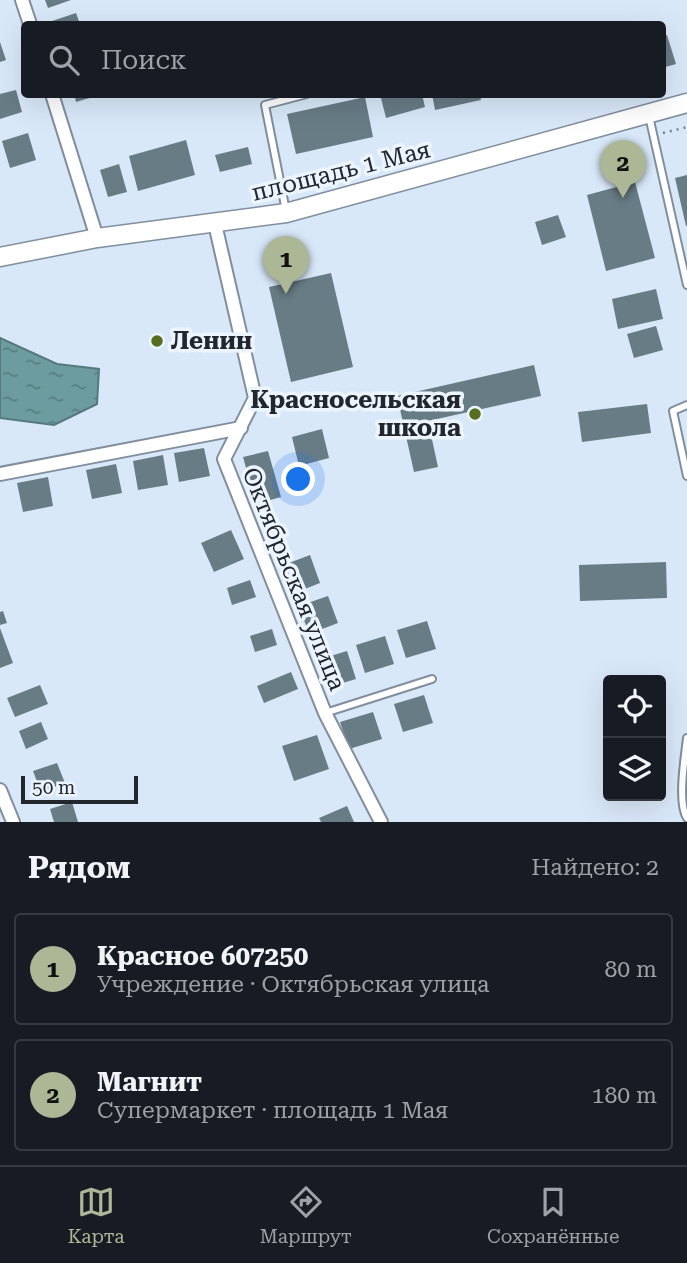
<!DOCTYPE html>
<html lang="ru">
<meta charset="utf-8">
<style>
body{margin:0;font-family:"Roboto Serif",serif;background:#20242c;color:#f1f3f6}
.controls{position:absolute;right:21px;bottom:21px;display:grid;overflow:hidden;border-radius:7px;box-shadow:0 7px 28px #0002}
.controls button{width:63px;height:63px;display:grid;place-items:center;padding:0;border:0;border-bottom:2px solid #363941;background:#171b24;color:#f1f3f6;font:35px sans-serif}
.scale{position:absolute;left:21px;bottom:18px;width:117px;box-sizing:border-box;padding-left:7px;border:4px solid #22272d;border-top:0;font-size:19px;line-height:24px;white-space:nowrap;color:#22272d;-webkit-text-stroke:5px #ecf5ff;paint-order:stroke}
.you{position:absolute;left:299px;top:480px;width:24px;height:24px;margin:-18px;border:5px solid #fff;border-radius:50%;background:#1a73e8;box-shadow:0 0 0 10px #1a73e833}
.badge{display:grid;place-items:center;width:46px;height:46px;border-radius:50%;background:#acb795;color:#111;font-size:23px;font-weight:700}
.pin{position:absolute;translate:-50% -58px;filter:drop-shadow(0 2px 4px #0008)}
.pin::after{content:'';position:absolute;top:37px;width:24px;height:21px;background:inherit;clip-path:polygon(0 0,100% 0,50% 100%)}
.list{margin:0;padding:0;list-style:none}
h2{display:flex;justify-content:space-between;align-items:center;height:91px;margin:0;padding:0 28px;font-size:30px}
h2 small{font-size:23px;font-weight:400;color:#9ea1a6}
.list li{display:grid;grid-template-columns:46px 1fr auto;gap:21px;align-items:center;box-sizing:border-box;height:112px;margin:0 14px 14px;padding:0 14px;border:2px solid #363941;border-radius:7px}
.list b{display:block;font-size:26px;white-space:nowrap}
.list p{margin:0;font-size:23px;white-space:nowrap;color:#9ea1a6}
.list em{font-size:23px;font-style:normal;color:#9ea1a6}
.icon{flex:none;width:38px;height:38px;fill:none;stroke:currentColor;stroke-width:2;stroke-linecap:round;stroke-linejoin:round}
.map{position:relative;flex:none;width:687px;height:822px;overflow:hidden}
.search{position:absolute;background:#171b24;box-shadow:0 7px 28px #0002;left:21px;right:21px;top:21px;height:77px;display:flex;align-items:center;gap:18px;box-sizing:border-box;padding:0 24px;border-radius:7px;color:#9ea1a6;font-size:26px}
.sheet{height:343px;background:#171b24}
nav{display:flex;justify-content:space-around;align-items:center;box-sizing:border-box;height:98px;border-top:2px solid #363941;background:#171b24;font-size:19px;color:#9ea1a6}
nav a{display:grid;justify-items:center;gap:4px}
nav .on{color:#acb795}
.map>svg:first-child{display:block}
.water{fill:url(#water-ripples);stroke:#56797d;stroke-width:2}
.building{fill:#687c85}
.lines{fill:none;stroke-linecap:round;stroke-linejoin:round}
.lane-casing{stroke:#808e9d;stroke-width:10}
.street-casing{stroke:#808e9d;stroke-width:16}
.secondary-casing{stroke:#808e9d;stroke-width:21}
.path{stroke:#767f8a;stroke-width:2.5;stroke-dasharray:2 5;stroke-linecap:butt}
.lane{stroke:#fff;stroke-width:6}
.street{stroke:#fff;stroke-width:12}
.secondary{stroke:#fff;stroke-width:18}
.poi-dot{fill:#576e1e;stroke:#ecf5ff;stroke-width:2.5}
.labels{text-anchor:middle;stroke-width:7;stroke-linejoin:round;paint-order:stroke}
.street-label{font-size:24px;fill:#22272d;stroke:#ecf5ff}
.poi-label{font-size:24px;font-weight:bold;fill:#22272d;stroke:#ecf5ff;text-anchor:start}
</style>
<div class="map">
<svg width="687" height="822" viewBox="0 0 687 822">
<defs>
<pattern id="water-ripples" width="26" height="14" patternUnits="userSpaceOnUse" patternTransform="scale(1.75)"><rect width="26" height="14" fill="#6c9c9f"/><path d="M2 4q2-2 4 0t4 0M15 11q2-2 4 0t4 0" fill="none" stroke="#587f82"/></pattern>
</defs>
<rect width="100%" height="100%" fill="#d9e8f9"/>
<!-- water -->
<path class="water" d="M0 338 57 364 99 369 97 404 54 425 0 418Z"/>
<!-- building -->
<path class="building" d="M45 0H71L48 8Z
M76 13 80 24H50L49 22Z
M667 35 676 64 662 68V36Z
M0 42 6 60 0 62Z
M16 90 22 112 0 119V94Z
M74 94H100V95L76 102Z
M380 94H422L425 107 386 118Z
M432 94H480L481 100 435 110Z
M365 97 373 137 296 154 287 114Z
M28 133 36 160 10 168 2 141Z
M186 140 195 175 138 191 129 156Z
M248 147 252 164 220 172 215 155Z
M119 164 127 192 108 197 100 170Z
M687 175V226H686L675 178Z
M635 182 655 258 606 271 587 195Z
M558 215 566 237 542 245 535 222Z
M331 273 353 367 291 382 269 287Z
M656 289 663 319 618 329 612 299Z
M656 326 663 350 634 358 627 334Z
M534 365 541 396 428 421 438 467 414 472 397 396Z
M647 404 651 433 582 442 578 412Z
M322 429 329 458 299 466 292 437Z
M204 448 210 476 179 482 174 453Z
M268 451 281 497 256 504 243 457Z
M163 455 168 485 138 490 133 461Z
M116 464 122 493 92 499 86 470Z
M48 477 53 506 23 512 17 483Z
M231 530 244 559 214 572 201 543Z
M310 555 320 583 292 594 281 566Z
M666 562 667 598 580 601 579 565Z
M250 580 256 597 232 605 227 588Z
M328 596 338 623 309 634 299 606Z
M3 611 7 623 0 625V612Z
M427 621 436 649 406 658 397 630Z
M0 628 13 663 0 668Z
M272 629 277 645 255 652 250 636Z
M385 636 394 664 365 673 356 645Z
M347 651 356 679 326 688 317 660Z
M291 672 298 689 264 703 257 686Z
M40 685 48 704 15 717 7 698Z
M424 695 433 723 403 732 394 704Z
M373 712 382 739 349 749 340 722Z
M41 722 48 739 26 749 19 731Z
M317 735 329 769 294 781 282 746Z
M57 763 65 783 41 792 33 771Z
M72 802 78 822H54L50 809Z
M347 806 354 822H321L319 818Z"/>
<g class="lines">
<defs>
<path id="lane" d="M649 116 687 285
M286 211 265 105 307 94
M687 405 673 411 687 476
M325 713 432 679
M687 738C685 756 677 803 687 818"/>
<path id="street" d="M22 0 30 24
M52 94 97 238
M215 224 255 398 224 459 325 713 381 822
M0 474 241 428
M0 790 13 822"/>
<path id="secondary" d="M0 257 97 238 286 213 687 103"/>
</defs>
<!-- lane casing -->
<use href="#lane" class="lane-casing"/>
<!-- street casing -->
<use href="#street" class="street-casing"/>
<!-- secondary casing -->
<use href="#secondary" class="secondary-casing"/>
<!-- path -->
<path class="path" d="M663 133 687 127"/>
<!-- lane -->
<use href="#lane" class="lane"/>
<!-- street -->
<use href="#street" class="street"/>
<!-- secondary -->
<use href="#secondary" class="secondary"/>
</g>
<!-- markers -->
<g class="poi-dot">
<circle cx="157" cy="341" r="7"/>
<circle cx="475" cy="414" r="7"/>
</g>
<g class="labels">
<!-- street labels -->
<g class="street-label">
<text transform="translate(341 171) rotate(-14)" y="8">площадь 1 Мая</text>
<text transform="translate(294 579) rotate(68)" y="8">Октябрьская улица</text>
</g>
<!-- poi labels -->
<g class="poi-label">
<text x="171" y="349">Ленин</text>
<text x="461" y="408" text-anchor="end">Красносельская<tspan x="461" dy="28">школа</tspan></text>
</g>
</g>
</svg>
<div class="controls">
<button><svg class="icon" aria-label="locate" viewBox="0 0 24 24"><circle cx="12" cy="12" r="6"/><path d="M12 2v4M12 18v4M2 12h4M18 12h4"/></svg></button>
<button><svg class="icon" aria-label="layers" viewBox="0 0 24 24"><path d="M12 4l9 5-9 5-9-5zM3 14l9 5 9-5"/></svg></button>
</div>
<div class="scale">50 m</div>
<div class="you"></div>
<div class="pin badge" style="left:286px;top:294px">1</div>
<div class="pin badge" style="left:623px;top:198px">2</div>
<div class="search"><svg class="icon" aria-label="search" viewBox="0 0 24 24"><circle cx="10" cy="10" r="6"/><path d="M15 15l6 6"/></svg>Поиск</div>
</div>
<section class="sheet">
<h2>Рядом<small>Найдено: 2</small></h2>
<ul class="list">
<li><span class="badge">1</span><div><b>Красное 607250</b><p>Учреждение · Октябрьская улица</p></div><em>80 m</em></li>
<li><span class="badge">2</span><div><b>Магнит</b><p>Супермаркет · площадь 1 Мая</p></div><em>180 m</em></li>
</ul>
</section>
<nav>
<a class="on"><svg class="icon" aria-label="map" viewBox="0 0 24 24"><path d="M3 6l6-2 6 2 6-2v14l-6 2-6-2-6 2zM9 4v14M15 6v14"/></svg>Карта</a>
<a><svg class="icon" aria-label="directions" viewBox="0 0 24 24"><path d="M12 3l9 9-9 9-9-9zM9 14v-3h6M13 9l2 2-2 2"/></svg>Маршрут</a>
<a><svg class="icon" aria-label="saved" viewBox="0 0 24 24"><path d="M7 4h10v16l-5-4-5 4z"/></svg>Сохранённые</a>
</nav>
